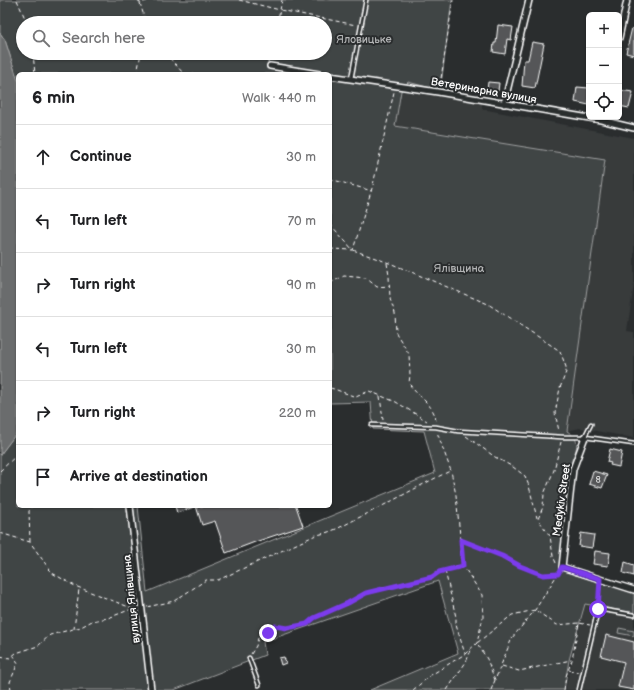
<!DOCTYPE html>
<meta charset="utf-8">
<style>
body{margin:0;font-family:"Balsamiq Sans",sans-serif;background:#f2f2f2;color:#202124}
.controls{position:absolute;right:12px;top:12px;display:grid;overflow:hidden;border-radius:6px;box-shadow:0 1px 3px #0004}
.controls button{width:36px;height:36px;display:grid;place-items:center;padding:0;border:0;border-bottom:1px solid #e0e0e0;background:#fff;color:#202124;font:20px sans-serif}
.stop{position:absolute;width:12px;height:12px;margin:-9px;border:3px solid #7c3aed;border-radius:50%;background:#fff}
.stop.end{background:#7c3aed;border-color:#fff;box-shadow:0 1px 4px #0008}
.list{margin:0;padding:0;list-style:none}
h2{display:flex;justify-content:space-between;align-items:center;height:52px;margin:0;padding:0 16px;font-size:17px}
h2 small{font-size:13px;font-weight:400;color:#757577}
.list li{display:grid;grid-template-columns:26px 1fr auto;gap:12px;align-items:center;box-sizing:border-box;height:64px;padding:0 16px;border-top:1px solid #e0e0e0}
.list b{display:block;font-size:15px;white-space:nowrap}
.list em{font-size:13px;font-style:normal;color:#757577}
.icon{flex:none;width:22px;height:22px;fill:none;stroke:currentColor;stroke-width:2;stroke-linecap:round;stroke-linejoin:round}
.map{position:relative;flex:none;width:634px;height:690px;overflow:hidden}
.search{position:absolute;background:#fff;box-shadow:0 1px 3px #0004;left:16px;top:16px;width:316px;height:44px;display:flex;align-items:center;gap:10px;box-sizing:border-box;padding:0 14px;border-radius:22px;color:#757577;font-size:15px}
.panel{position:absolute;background:#fff;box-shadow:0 1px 3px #0004;left:16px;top:72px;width:316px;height:436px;border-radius:6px}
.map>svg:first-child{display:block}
.built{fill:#373a3b}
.green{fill:#414445;stroke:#a0a2a2;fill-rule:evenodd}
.water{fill:#6a6c6d;stroke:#a6a7a7}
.building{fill:#555758;stroke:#fff}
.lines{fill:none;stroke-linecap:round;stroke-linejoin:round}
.service-casing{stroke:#fff;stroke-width:5.5}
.minor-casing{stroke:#fff;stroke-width:8}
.path{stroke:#fff;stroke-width:1;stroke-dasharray:4 3;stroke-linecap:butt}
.service{stroke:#2a2d2e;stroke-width:2.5}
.minor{stroke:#2a2d2e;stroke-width:5}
.route{stroke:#7c3aed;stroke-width:5}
.labels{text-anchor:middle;stroke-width:4;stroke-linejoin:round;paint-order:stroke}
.number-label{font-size:9px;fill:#d4d5d5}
.park-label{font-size:11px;fill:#b3b4b5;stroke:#2a2d2e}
.street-label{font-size:11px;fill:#fff;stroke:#2a2d2e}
</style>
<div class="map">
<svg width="634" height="690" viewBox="0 0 634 690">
<rect width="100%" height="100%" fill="#2a2d2e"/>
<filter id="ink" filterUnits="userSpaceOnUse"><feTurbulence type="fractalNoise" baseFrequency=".025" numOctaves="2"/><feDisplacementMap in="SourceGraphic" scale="8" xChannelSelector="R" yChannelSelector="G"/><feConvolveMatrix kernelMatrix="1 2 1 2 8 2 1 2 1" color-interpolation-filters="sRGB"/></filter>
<g filter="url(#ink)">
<!-- built -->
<path class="built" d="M401 91 482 102V109L634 138V284L627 331 634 332V438L580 428 567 431 605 160 394 126Z
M585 604 634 616V690H565Z"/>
<!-- green -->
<path class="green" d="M0 0H452L442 77 439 90 408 82 401 91 395 126 605 160 567 431C580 439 578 447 572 460L563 571 634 593V613L585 604 569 660 564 690H370L458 653 438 581 263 642 265 655 174 690H0V455L18 431V506H138L147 592 435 473 424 431 373 429 371 402 330 403V74H18V81L5 40 0 33ZM23 23H325V53H23Z
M619 628 634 631V636L618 633Z"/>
<!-- water -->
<path class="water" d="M0 33 5 40 18 81V431L0 455Z"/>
<!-- building -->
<path class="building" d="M498 25 513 27 511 40 507 39 505 54 493 52 494 43H496Z
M632 28 634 29V55L626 53Z
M532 42 544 44 535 88 522 86 524 60H528Z
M488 82 499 83 498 91 487 90Z
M577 87 589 88V105L575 102Z
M619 90 633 92 629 108 619 106Z
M610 449 622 452 619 467 610 465 611 463 607 462Z
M593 471 607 475 602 488 589 484Z
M175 506H194V507L177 513Z
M196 506H296L303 526 255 542 226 553 215 521 202 525Z
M581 533 594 535 592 548 579 546Z
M595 551 610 553 608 566 593 564Z
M625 562 634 565V576L623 573Z
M606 635 634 642V690L618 687 624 662 601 656Z
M284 657 286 663 281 665 279 658Z"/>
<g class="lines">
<defs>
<path id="service" d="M351 79 366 0
M372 425 436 427 458 431 562 437H585L634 444
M585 436 591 424
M249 658 259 685
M579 690 598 609 634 615"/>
<path id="minor" d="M619 38 627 0
M270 66 319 74
M330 76 438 92 601 120 634 128
M504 104 529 0
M585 437 573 469 562 567 634 590
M130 506 151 690"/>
</defs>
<!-- service casing -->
<use href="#service" class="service-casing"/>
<!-- minor casing -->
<use href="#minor" class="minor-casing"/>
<!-- path -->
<path class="path" d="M17 0 27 23
M138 0 140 3 150 0
M239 0 280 10 282 0
M140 3 146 23
M277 23 280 10 356 25
M33 53 35 74
M165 53 184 74
M270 60 271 53
M137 74 141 53
M440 85 453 0
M330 179 372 191
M330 224 353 250 392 264 488 304 560 351 566 367V372L560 388 555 413 559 431
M330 249 353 250 373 185 394 92
M387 263 389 276 390 299 395 313 396 333 409 354 410 375 409 383C416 397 436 404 436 423
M330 283 344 276 366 278 377 287 389 286
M330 388 334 389 356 397 369 391 396 402 427 421
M380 396 383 420
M466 436 495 457 513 467 525 476 529 486 537 518
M0 471 18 454
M0 533 30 542 52 573 75 586 134 609
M461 540 502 556 520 566 543 575 558 574 559 572
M30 542 29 511 32 506
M556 563 553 556 550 536 538 519 543 507 544 494 554 470 561 442
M445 571 456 617V625L465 654
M599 604 600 586
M147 607 174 601 206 580H218L316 535C330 533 343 526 356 519 388 504 418 486 450 471
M74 629 79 589
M251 654 256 646 258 638 268 633 275 626 287 628 307 624 314 618 348 603 365 593 433 577 439 572 463 566 456 495 451 471 437 432
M0 656 10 658 16 653 38 646 50 635 81 627 92 621 108 618 129 610 136 609
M502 666 519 671 571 660
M569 670 578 672
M495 680 487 659 477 643 512 615 535 610 557 625 579 623
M11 690 10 682 18 663 14 656
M413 690 431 675 465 654 477 643 483 617 482 595 464 567
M447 690 466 662 472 648
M491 690 512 638 535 610 557 575
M564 690 566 676 572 660 579 623 590 625"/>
<!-- service -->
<use href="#service" class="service"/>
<!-- minor -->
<use href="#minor" class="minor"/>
</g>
</g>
<g class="lines" filter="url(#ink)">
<!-- route -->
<path class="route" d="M268 633 275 626 287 628 307 624 314 618 348 603 366 593 432 577 439 572 463 566 461 540 502 556 520 566 543 575 558 574 562 567 600 579 598 609"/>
</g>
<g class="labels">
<!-- number labels -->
<g class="number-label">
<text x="598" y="483">8</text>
</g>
<!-- park labels -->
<g class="park-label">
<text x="364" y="43">Яловицьке</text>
<text x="459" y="272">Ялівщина</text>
</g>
<!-- street labels -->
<g class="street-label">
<text transform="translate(484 90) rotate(10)" y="4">Ветеринарна вулиця</text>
<text transform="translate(561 500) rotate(-82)" y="4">Medykiv Street</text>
<text transform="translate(131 599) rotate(-96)" y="4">вулиця Ялівщина</text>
</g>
</g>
</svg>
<div class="controls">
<button>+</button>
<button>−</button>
<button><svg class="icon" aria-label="locate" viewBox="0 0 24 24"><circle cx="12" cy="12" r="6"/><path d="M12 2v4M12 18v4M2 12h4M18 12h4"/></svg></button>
</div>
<div class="stop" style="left:598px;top:609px"></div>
<div class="stop end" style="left:268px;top:633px"></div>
<div class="search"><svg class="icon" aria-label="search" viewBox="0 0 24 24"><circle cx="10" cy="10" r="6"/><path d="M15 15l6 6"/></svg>Search here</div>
<section class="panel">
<h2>6 min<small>Walk · 440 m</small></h2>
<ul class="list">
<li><svg class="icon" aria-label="ahead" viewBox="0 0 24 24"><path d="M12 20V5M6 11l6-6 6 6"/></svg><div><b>Continue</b></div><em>30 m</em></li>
<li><svg class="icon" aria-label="left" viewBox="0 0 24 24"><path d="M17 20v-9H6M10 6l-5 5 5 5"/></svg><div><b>Turn left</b></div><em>70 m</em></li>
<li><svg class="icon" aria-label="right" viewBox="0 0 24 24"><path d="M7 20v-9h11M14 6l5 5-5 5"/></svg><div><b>Turn right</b></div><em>90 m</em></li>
<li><svg class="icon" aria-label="left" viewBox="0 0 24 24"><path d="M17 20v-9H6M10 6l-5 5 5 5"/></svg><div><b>Turn left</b></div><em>30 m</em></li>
<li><svg class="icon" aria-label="right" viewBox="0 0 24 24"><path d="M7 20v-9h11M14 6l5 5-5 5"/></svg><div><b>Turn right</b></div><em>220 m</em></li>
<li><svg class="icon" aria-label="arrive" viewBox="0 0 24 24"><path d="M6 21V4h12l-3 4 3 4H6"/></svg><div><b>Arrive at destination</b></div></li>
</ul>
</section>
</div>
